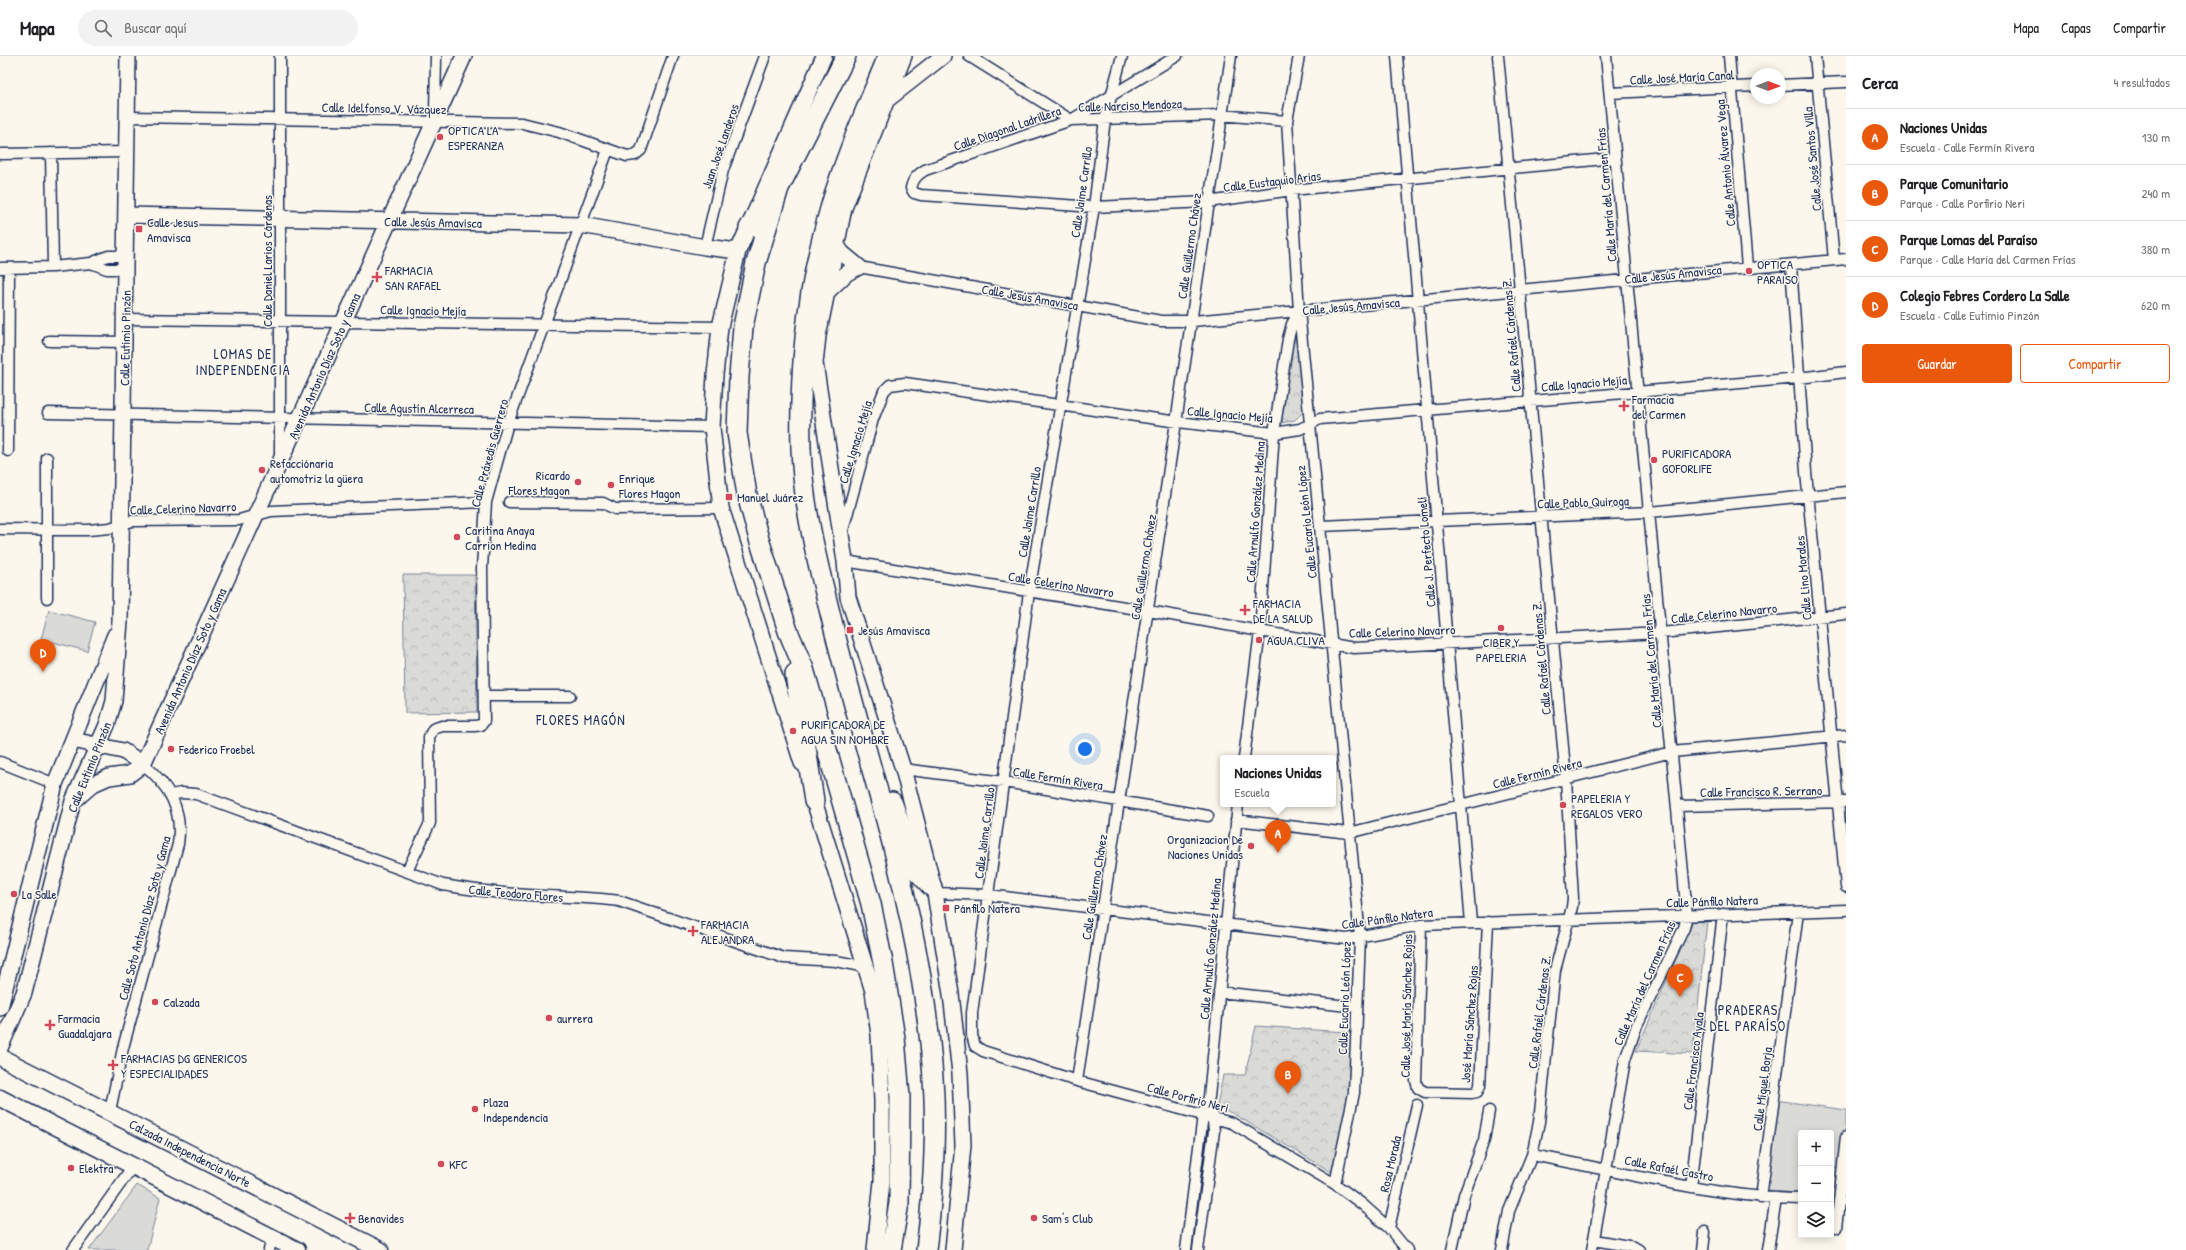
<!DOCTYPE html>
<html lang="es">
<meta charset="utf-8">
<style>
body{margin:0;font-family:"Patrick Hand",sans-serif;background:#f2f2f2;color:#202124}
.controls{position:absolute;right:12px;bottom:12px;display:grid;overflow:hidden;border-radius:4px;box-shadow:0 2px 10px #0003}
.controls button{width:36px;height:36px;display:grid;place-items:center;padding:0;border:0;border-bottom:1px solid #e0e0e0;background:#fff;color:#202124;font:20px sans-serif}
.compass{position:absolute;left:1750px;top:12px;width:36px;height:36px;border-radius:50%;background:#fff;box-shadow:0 2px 10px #0003;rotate:90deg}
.you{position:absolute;left:1085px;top:693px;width:14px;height:14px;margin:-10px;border:3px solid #fff;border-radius:50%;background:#1a73e8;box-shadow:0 0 0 6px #1a73e833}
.badge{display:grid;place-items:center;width:26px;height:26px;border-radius:50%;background:#ea580c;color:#fff;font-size:13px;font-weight:700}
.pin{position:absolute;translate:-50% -33px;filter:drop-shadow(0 1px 2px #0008)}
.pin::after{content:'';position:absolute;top:21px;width:14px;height:12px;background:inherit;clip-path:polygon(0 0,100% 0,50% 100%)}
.popup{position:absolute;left:1220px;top:699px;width:116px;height:52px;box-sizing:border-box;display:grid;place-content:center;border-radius:4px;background:#fff;filter:drop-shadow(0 1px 3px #0005);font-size:13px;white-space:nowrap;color:#757577}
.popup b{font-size:15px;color:#202124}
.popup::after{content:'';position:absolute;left:50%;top:100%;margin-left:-8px;border:8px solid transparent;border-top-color:#fff}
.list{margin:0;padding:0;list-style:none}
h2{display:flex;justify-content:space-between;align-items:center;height:52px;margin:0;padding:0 16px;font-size:17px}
h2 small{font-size:13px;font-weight:400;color:#757577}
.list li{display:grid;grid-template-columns:26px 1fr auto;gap:12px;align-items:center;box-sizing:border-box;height:56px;padding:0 16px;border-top:1px solid #e0e0e0}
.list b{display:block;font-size:15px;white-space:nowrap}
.list p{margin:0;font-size:13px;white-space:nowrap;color:#757577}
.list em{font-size:13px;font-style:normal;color:#757577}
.actions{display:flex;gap:8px;padding:12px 16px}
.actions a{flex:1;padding:9px 0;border:1px solid #ea580c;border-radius:4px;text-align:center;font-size:14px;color:#ea580c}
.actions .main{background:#ea580c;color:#fff}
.icon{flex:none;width:22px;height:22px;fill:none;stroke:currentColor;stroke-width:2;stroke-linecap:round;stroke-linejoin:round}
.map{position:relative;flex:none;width:1846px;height:1194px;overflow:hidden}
header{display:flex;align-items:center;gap:24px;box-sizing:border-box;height:56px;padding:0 20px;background:#fff;border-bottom:1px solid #e0e0e0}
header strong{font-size:19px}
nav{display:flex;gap:22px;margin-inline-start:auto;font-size:14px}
.search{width:280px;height:36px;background:#f2f2f2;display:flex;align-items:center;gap:10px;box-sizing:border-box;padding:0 14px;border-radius:22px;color:#757577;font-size:15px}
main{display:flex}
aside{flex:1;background:#fff}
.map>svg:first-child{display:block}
.grass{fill:#dadad7;stroke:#7a849a}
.park{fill:url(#park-crowns);stroke:#7a849a}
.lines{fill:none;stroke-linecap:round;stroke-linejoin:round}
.street-casing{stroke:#1b2f5e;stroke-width:13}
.secondary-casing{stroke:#1b2f5e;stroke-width:18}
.primary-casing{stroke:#1b2f5e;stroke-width:19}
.highway-casing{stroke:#1b2f5e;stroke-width:22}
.street{stroke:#fbf7ec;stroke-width:10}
.secondary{stroke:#fbf7ec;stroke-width:15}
.primary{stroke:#fbf7ec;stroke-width:16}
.highway{stroke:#fbf7ec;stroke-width:19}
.poi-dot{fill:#d1495b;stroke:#fbf7ec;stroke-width:1.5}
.labels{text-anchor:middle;stroke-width:3;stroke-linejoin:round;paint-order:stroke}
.street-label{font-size:13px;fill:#1b2f5e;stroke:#fbf7ec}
.poi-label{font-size:13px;fill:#1b2f5e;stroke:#fbf7ec;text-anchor:start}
.neighbourhood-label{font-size:14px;letter-spacing:1px;fill:#1b2f5e;stroke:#fbf7ec}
</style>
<header>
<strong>Mapa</strong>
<div class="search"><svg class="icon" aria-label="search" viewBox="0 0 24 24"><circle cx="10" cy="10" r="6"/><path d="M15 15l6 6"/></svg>Buscar aquí</div>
<nav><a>Mapa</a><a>Capas</a><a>Compartir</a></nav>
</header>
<main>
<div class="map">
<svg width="1846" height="1194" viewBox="0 0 1846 1194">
<defs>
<pattern id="park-crowns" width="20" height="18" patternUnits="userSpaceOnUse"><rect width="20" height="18" fill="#dadad7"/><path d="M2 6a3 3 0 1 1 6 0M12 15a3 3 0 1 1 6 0" fill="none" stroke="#babbbb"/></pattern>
</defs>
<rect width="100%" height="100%" fill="#fbf7ec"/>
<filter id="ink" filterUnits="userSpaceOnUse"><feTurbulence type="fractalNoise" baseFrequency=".025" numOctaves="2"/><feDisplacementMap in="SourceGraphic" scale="8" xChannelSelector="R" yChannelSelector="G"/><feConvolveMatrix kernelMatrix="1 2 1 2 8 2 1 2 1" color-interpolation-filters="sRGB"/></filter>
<g filter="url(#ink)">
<!-- grass -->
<path class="grass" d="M49 554 95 566 87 595 41 583Z
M1775 1044 1846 1054V1073L1838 1142H1831V1077H1801V1142L1763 1141Z
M137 1129 160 1142 147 1194H89Z"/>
<!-- park -->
<path class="park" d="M1298 282 1304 355 1295 364 1281 367 1292 288Z
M403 519H475L477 656 405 657Z
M1693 864 1707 865 1693 998 1636 995Z
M1256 970 1361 977 1359 1025 1340 1121 1237 1060 1217 1050 1223 1019H1245Z"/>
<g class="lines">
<defs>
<path id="street" d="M969 0 1071 64 1221 59 1287 65
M1122 0 1105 63 1094 151 1029 536 972 957V979L975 990 983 995 1077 1025 1232 1067 1335 1128 1362 1148 1389 1172 1407 1194
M1177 0 1071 64 925 114C917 119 913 123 911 132L914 137 921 139 1094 151 1208 146 1292 134 1615 102
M1299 0 1287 65 1299 255 1360 881 1354 1037 1335 1128
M1397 0 1471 867
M1498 0 1566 723 1573 842 1572 851 1555 914 1539 1066 1532 1099 1509 1155 1502 1194
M1729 0 1747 211
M1815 0 1834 204
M1780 29 1846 26
M1610 37 1756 30
M435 58 436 0
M128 61 522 67 559 76 627 100 635 99 641 94 673 0
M51 97 53 211
M0 98 127 96
M705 191 723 114 765 0
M91 207 107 213H126
M1791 210 1806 416 1846 831
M859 211 1161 265H1193L1846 203
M0 212 53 211 91 207 108 200H126
M126 263 720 271
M49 285 125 286
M48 357 712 371
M8 395 9 212
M47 402V542
M280 402V0
M509 446 603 447 615 453 721 452
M1320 470 1650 456 1846 436
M0 473 88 474 110 472 132 465 239 464 271 455 486 446
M843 474 873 363 884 335 890 329 905 327 1178 366 1274 377 1300 373 1320 363 1799 322 1846 316
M845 505 1149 555 1354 592 1661 577 1846 558
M484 640H570
M1244 702 1260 575 1274 377 1288 283 1292 268 1299 255
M0 706 55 728
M903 713 1004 726 1208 760
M171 739 181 737 196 738 443 829C471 834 499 837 528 839 558 841 589 841 619 845L784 902 836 905 867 911
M1677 750 1846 746
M1236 764 1349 777 1672 696 1846 679
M407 815 430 767 429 681 433 673 442 670H475L481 669 484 665 482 512 486 446 508 367 608 94
M935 837 989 839 1346 883 1421 869 1846 854
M1421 869 1416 1025 1418 1032 1425 1036 1472 1037 1477 1036 1480 1030 1488 866
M1219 936 1357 951
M1077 1025 1231 0
M110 1055 123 992 178 788C183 753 169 729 143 708
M1532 1099C1621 1115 1710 1141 1801 1143
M1691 1131 1723 858
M1761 1142 1798 856
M1389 1172 1417 1049
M1836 1172 1846 1081
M1594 1184 1634 1191 1639 1194
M73 1194 133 1110
M269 1194 272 1182
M1186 1194 1203 1059 1209 1041 1238 748
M1198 1194 1214 1075 1212 1055
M1452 1194 1464 1139 1484 1084 1489 1055
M1592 1194 1625 1004 1637 969 1684 872 1687 859 1606 0
M1703 1194 1705 1176
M1768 1194 1776 1142"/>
<path id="secondary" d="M904 0 844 152 818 280 815 307 845 505 848 541 903 713 935 837 951 938 960 1017 963 1089 953 1194
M888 43 943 0
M127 159 581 169 705 191 738 195
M827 236 847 217 859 211 842 197 836 188
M73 684 123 695 143 708
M802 707 721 452 712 371 715 319 720 271 738 195 824 0
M811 735 873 935 879 979 882 1045V1125L875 1194
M77 742 93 728 109 721 130 718 143 708 464 0
M0 952 55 728 115 579
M0 992 24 937 73 745 107 669 114 645 120 565 128 0"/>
<path id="primary" d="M0 1001 380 1194
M0 1042 297 1194"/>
<path id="highway" d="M846 0 779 132 756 207 743 271 739 321 737 377 747 439 759 483 788 575 804 613 871 848 883 907 895 982 900 1041 899 1147 891 1194
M888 0C868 49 846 98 831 149 807 229 799 310 801 392 803 450 817 505 831 561 847 627 866 692 884 757 908 844 927 932 933 1022 937 1080 933 1137 926 1194
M749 172 770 142
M795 618 814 745
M892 746 918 816 932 831"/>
</defs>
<!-- street casing -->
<use href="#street" class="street-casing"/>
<!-- secondary casing -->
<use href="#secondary" class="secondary-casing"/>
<!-- primary casing -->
<use href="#primary" class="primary-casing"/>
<!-- highway casing -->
<use href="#highway" class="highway-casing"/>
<!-- street -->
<use href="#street" class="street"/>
<!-- secondary -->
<use href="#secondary" class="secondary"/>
<!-- primary -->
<use href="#primary" class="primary"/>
<!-- highway -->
<use href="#highway" class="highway"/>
</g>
</g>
<!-- markers -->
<g class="poi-dot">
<circle cx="440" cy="81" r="4"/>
<rect x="135" y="169" width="8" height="8" rx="2"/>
<circle cx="1749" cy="215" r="4"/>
<path d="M375 215h4v4h4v4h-4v4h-4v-4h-4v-4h4z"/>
<path d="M1622 344h4v4h4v4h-4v4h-4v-4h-4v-4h4z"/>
<circle cx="1654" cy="404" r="4"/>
<circle cx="262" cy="414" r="4"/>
<circle cx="578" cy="426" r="4"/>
<circle cx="611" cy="429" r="4"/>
<rect x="725" y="437" width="8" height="8" rx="2"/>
<circle cx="457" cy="481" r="4"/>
<path d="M1243 548h4v4h4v4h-4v4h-4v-4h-4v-4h4z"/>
<circle cx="1501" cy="572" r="4"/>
<rect x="846" y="570" width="8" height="8" rx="2"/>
<circle cx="1259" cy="584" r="4"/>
<circle cx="793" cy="675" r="4"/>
<circle cx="171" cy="693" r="4"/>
<circle cx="1563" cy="749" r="4"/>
<circle cx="1251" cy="790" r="4"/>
<circle cx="14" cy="838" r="4"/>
<rect x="942" y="848" width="8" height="8" rx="2"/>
<path d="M691 869h4v4h4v4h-4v4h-4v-4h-4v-4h4z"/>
<circle cx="155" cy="946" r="4"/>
<circle cx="549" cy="962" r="4"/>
<path d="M48 963h4v4h4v4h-4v4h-4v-4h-4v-4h4z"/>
<path d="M111 1003h4v4h4v4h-4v4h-4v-4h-4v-4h4z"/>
<circle cx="475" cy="1053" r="4"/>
<circle cx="441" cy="1108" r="4"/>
<circle cx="71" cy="1112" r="4"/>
<path d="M348 1156h4v4h4v4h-4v4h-4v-4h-4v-4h4z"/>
<circle cx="1034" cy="1162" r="4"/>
</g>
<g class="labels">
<!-- street labels -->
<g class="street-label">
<text transform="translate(1682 21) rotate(-3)" y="5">Calle José María Canal</text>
<text transform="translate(1130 49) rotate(-2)" y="5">Calle Narciso Mendoza</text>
<text transform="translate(384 52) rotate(1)" y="5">Calle Idelfonso V. Vázquez</text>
<text transform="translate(1007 72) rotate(-19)" y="5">Calle Diagonal Ladrillera</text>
<text transform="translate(720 90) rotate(-71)" y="5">Juan José Landeros</text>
<text transform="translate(1812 103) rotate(-95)" y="5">Calle José Santos Villa</text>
<text transform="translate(1725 107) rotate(-95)" y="5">Calle Antonio Álvarez Vega</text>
<text transform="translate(1272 125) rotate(-7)" y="5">Calle Eustaquio Arias</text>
<text transform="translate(1081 136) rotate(-82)" y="5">Calle Jaime Carrillo</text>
<text transform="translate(1606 139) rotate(-95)" y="5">Calle María del Carmen Frías</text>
<text transform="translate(433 166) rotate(1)" y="5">Calle Jesús Amavisca</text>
<text transform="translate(1189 190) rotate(-82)" y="5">Calle Guillermo Chávez</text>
<text transform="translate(267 205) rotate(-90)" y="5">Calle Daniel Larios Cárdenas</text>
<text transform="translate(1673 218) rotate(-6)" y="5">Calle Jesús Amavisca</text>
<text transform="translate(1030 241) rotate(10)" y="5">Calle Jesús Amavisca</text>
<text transform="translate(1351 250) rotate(-5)" y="5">Calle Jesús Amavisca</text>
<text transform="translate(423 254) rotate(1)" y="5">Calle Ignacio Mejía</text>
<text transform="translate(1511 279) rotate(-95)" y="5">Calle Rafaél Cárdenas Z.</text>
<text transform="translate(125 282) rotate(-89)" y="5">Calle Eutimio Pinzón</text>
<text transform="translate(324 310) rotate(-66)" y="5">Avenida Antonio Díaz Soto y Gama</text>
<text transform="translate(1584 327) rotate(-5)" y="5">Calle Ignacio Mejía</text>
<text transform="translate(419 352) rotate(1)" y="5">Calle Agustín Alcerreca</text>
<text transform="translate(1230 358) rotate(5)" y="5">Calle Ignacio Mejía</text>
<text transform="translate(855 386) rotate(-73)" y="5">Calle Ignacio Mejía</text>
<text transform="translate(489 397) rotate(-75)" y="5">Calle Práxedis Guerrero</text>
<text transform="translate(1583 446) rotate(-2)" y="5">Calle Pablo Quiroga</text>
<text transform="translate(183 452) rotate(-2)" y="5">Calle Celerino Navarro</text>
<text transform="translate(1029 456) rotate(-81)" y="5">Calle Jaime Carrillo</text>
<text transform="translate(1255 456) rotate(-86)" y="5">Calle Arnulfo González Medina</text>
<text transform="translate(1306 466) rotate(-96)" y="5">Calle Eucario León López</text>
<text transform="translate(1426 496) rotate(-95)" y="5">Calle J. Perfecto Lomelí</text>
<text transform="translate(1143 511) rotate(-81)" y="5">Calle Guillermo Chávez</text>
<text transform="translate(1803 522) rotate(-95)" y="5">Calle Lino Morales</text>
<text transform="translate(1061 528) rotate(9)" y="5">Calle Celerino Navarro</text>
<text transform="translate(1724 557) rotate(-6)" y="5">Calle Celerino Navarro</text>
<text transform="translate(1402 575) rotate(-2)" y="5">Calle Celerino Navarro</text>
<text transform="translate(1541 602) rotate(-95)" y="5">Calle Rafaél Cárdenas Z.</text>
<text transform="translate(190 605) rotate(-66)" y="5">Avenida Antonio Díaz Soto y Gama</text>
<text transform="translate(1651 605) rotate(-95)" y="5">Calle María del Carmen Frías</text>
<text transform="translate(89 711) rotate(-68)" y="5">Calle Eutimio Pinzón</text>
<text transform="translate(1537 717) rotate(-14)" y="5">Calle Fermín Rivera</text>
<text transform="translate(1058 722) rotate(9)" y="5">Calle Fermín Rivera</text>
<text transform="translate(1761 735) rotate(-1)" y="5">Calle Francisco R. Serrano</text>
<text transform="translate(984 777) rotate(-83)" y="5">Calle Jaime Carrillo</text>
<text transform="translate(1094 831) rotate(-81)" y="5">Calle Guillermo Chávez</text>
<text transform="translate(516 837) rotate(5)" y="5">Calle Teodoro Flores</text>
<text transform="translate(1712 845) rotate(-2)" y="5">Calle Pánfilo Natera</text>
<text transform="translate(144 862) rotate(-75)" y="5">Calle Soto Antonio Díaz Soto y Gama</text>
<text transform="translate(1387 862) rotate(-8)" y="5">Calle Pánfilo Natera</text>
<text transform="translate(1210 893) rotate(-85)" y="5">Calle Arnulfo González Medina</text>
<text transform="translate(1644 927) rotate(-66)" y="5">Calle María del Carmen Frías</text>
<text transform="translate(1344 942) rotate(-88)" y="5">Calle Eucario León López</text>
<text transform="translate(1406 950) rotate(-89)" y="5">Calle José María Sánchez Rojas</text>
<text transform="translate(1539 956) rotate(-83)" y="5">Calle Rafaél Cárdenas Z.</text>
<text transform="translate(1469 968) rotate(-86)" y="5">José María Sánchez Rojas</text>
<text transform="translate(1693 1005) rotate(-83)" y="5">Calle Francisco Ayala</text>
<text transform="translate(1762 1033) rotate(-83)" y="5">Calle Miguel Borja</text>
<text transform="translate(1188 1041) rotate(15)" y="5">Calle Porfirio Neri</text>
<text transform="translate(190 1097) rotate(27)" y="5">Calzada Independencia Norte</text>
<text transform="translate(1390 1108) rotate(-77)" y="5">Rosa Morada</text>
<text transform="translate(1669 1112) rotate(11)" y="5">Calle Rafaél Castro</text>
</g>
<!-- poi labels -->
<g class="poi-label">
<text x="448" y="79">OPTICA LA<tspan x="448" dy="15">ESPERANZA</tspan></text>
<text x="147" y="171">Calle Jesus<tspan x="147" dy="15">Amavisca</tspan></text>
<text x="1757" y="213">OPTICA<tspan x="1757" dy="15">PARAISO</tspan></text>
<text x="385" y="219">FARMACIA<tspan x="385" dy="15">SAN RAFAEL</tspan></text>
<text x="1632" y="348">Farmacia<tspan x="1632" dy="15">del Carmen</tspan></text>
<text x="1662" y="402">PURIFICADORA<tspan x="1662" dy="15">GOFORLIFE</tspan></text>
<text x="270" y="412">Refacciónaria<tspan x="270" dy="15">automotriz la güera</tspan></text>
<text x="570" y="424" text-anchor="end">Ricardo<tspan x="570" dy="15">Flores Magon</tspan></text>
<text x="619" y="427">Enrique<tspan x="619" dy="15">Flores Magon</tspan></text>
<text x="737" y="446">Manuel Juárez</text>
<text x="465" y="479">Caritina Anaya<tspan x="465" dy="15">Carrion Medina</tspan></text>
<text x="1253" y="552">FARMACIA<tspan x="1253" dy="15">DE LA SALUD</tspan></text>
<text x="858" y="579">Jesús Amavisca</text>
<text x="1267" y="589">AGUA CLIVA</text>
<text x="1501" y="591" text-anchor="middle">CIBER Y<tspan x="1501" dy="15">PAPELERIA</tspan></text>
<text x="801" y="673">PURIFICADORA DE<tspan x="801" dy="15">AGUA SIN NOMBRE</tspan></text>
<text x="179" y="698">Federico Froebel</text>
<text x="1571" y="747">PAPELERIA Y<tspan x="1571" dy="15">REGALOS VERO</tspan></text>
<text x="1243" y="788" text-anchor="end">Organizacion De<tspan x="1243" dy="15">Naciones Unidas</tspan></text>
<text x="22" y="843">La Salle</text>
<text x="954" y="857">Pánfilo Natera</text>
<text x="701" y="873">FARMACIA<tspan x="701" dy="15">ALEJANDRA</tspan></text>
<text x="163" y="951">Calzada</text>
<text x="58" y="967">Farmacia<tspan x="58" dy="15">Guadalajara</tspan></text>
<text x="557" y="967">aurrera</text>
<text x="121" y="1007">FARMACIAS DG GENERICOS<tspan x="121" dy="15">Y ESPECIALIDADES</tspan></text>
<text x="483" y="1051">Plaza<tspan x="483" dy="15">Independencia</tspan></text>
<text x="449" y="1113">KFC</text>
<text x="79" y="1117">Elektra</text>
<text x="358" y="1167">Benavides</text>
<text x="1042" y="1167">Sam's Club</text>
</g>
<!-- neighbourhood labels -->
<g class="neighbourhood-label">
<text x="243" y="303">LOMAS DE<tspan x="243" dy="16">INDEPENDENCIA</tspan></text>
<text x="581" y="669">FLORES MAGÓN</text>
<text x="1748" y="959">PRADERAS<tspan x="1748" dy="16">DEL PARAÍSO</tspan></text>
</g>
</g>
</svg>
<div class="controls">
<button>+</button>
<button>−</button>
<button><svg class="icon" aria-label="layers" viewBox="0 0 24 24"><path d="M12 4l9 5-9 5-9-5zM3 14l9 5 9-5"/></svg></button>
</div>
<svg class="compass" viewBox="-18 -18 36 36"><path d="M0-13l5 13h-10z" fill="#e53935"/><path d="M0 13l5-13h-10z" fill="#757577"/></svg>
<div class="you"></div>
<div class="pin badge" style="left:1278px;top:797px">A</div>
<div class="popup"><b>Naciones Unidas</b>Escuela</div>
<div class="pin badge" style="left:1288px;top:1038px">B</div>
<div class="pin badge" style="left:1680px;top:941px">C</div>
<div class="pin badge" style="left:43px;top:616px">D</div>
</div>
<aside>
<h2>Cerca<small>4 resultados</small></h2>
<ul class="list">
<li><span class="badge">A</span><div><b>Naciones Unidas</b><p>Escuela · Calle Fermín Rivera</p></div><em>130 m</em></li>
<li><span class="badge">B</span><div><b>Parque Comunitario</b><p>Parque · Calle Porfirio Neri</p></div><em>240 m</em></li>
<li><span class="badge">C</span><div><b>Parque Lomas del Paraíso</b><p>Parque · Calle María del Carmen Frías</p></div><em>380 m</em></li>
<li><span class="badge">D</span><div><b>Colegio Febres Cordero La Salle</b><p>Escuela · Calle Eutimio Pinzón</p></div><em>620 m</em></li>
</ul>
<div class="actions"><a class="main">Guardar</a><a>Compartir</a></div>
</aside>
</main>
